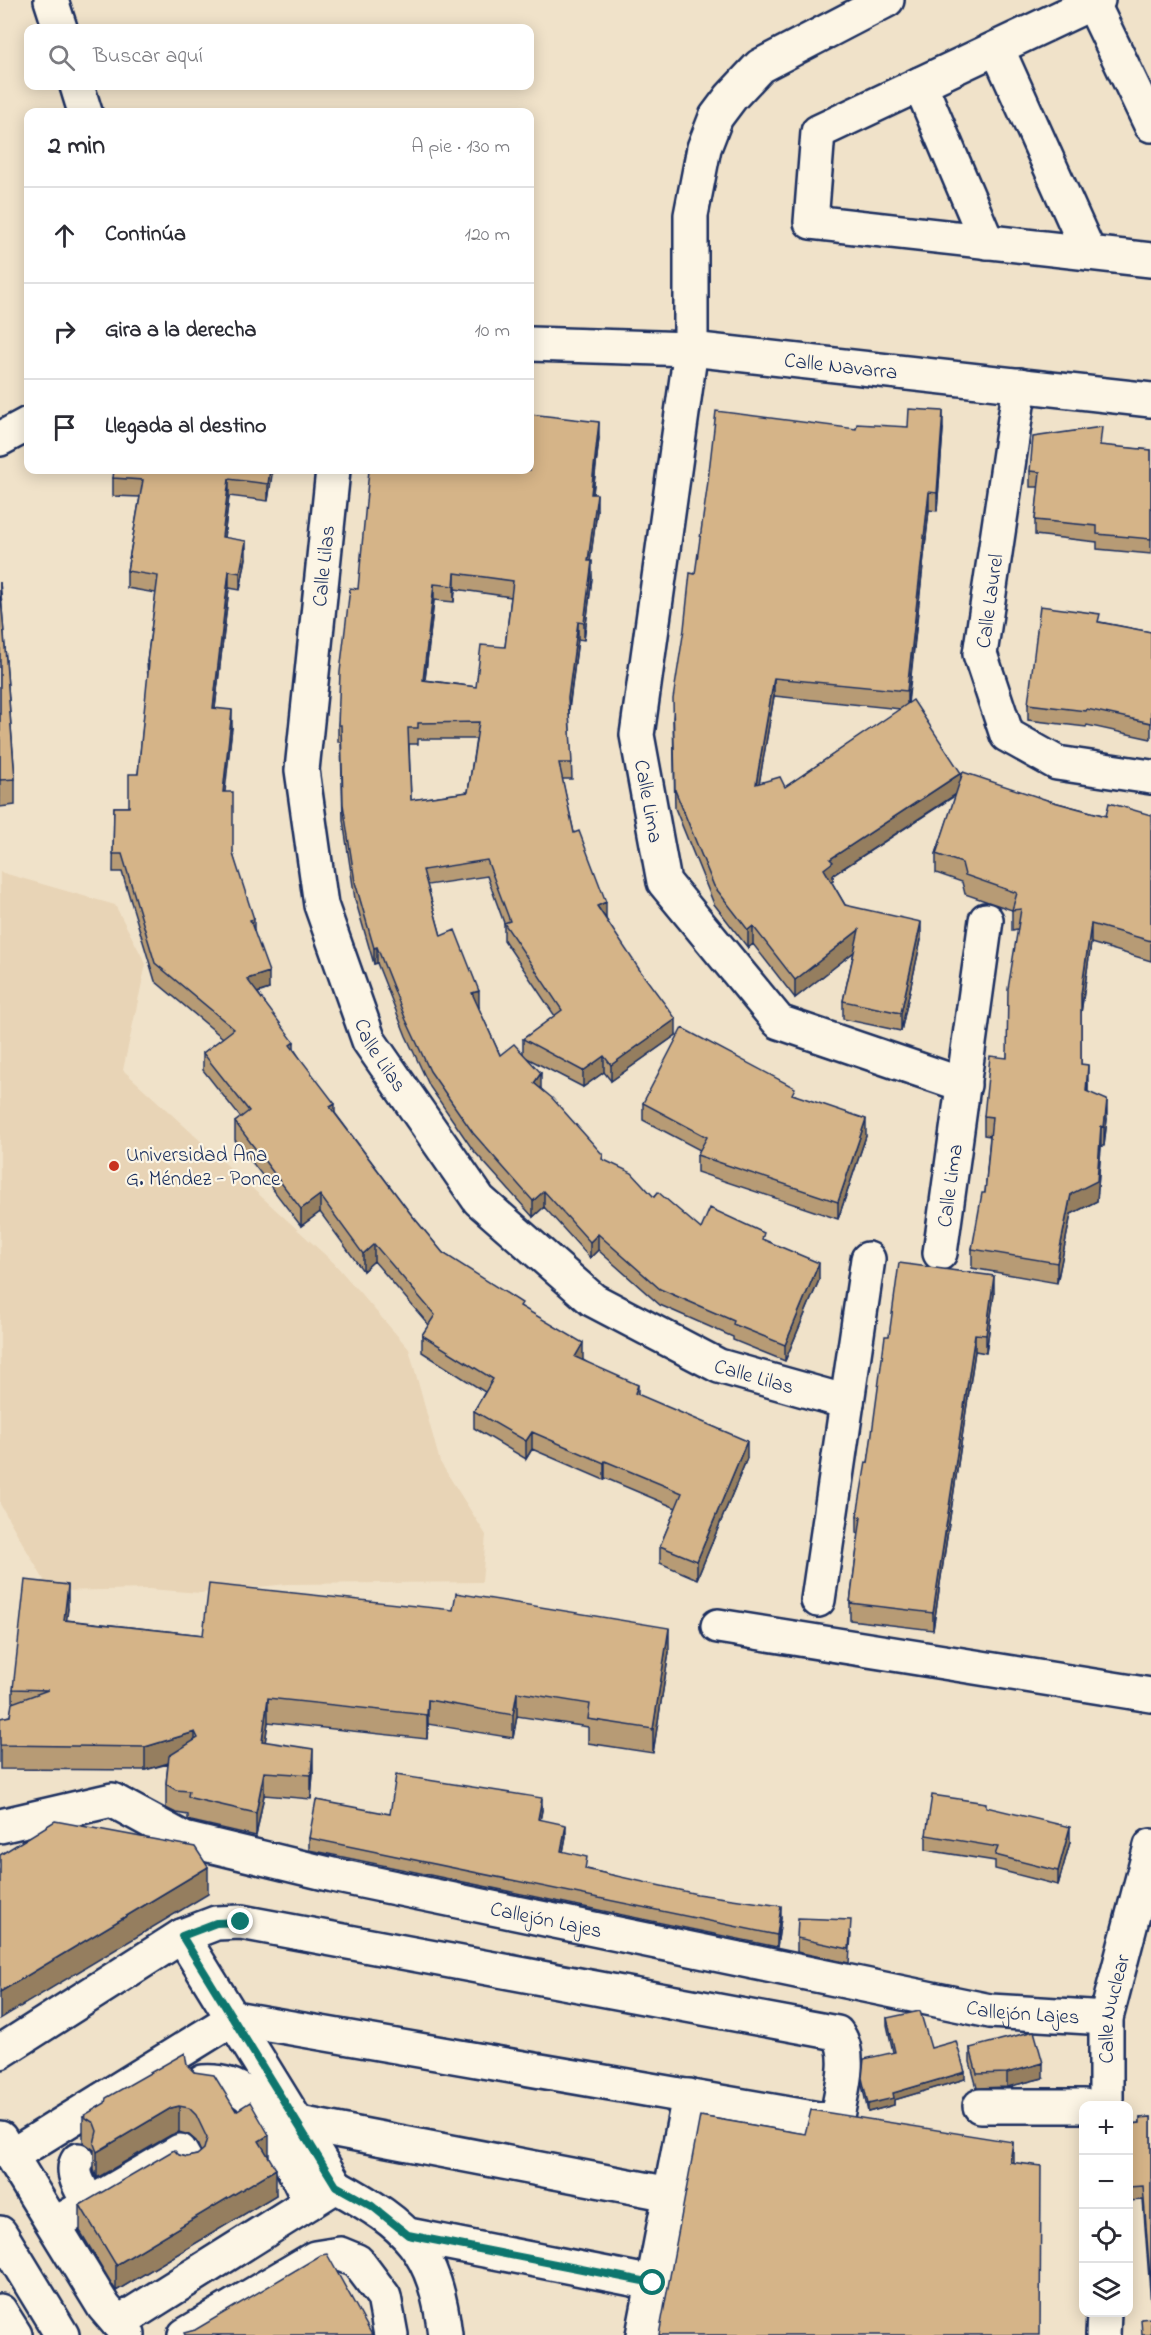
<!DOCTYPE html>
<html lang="es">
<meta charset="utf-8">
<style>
body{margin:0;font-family:"Indie Flower",sans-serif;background:#f2f2f3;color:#2b2b33}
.controls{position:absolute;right:18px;bottom:18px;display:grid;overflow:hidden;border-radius:12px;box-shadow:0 3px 15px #0003}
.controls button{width:54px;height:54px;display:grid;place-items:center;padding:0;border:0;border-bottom:2px solid #e1e1e2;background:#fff;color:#2b2b33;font:30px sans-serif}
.stop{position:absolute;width:18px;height:18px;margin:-14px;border:4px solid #0f766e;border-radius:50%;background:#fff}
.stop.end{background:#0f766e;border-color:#fff;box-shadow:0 2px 6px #0008}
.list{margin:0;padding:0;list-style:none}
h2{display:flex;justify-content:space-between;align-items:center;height:78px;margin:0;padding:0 24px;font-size:26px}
h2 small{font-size:20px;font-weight:400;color:#7c7c81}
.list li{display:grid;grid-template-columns:39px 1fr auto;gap:18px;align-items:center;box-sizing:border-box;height:96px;padding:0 24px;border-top:2px solid #e1e1e2}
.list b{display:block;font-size:22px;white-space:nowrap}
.list em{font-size:20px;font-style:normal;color:#7c7c81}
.icon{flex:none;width:33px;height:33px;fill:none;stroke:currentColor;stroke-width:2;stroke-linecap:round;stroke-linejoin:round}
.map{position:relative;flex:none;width:1151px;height:2335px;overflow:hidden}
.search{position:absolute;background:#fff;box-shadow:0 3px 15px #0003;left:24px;top:24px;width:510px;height:66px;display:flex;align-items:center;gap:15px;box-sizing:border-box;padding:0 21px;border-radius:12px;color:#7c7c81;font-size:22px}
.panel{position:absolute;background:#fff;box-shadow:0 3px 15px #0003;left:24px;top:108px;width:510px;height:366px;border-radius:12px}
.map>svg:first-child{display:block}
.built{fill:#e8d4b6}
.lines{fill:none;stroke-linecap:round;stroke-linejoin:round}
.minor-casing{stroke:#1b2f5e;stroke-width:38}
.major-casing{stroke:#1b2f5e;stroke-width:38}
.minor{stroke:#fcf5e5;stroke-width:33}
.major{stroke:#fcf5e5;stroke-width:33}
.wall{fill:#b79b75;stroke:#1b2f5e;stroke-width:1.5;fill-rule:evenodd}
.shaded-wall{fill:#957e5f;stroke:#1b2f5e;stroke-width:1.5}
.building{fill:#d5b488;stroke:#1b2f5e;stroke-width:1.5;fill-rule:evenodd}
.route{stroke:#0f766e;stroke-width:8}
.poi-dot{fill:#c8321e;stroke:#fcf5e5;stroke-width:2}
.labels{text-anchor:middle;stroke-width:4.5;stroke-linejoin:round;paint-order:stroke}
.street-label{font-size:21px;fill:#1b2f5e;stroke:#fcf5e5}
.poi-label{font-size:21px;fill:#1b2f5e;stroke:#fcf5e5;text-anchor:start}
</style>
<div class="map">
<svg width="1151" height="2335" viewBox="0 0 1151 2335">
<rect width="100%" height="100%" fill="#f0e2c9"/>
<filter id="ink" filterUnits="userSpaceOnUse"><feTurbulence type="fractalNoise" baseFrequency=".0167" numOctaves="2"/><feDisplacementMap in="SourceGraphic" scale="12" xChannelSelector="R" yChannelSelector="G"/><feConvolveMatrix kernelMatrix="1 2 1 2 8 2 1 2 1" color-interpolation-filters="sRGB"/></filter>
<g filter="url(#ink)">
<!-- built -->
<path class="built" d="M0 872 115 905 146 964 123 1070 334 1263 409 1349 440 1462 486 1535 482 1582 287 1584 200 1593 149 1589 57 1591 40 1587 44 1580 0 1504Z"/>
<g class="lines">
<defs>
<g id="minor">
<path d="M51 0 60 28"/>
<path id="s1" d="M887 0 760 66 731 97 716 117 704 148 691 215V349L637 735 664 882 779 1022 964 1085"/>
<path d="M1091 0 1151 125"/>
<path d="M1098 0 818 132 811 222 1151 260"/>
<path d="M997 48 1089 253"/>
<path d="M920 84 987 242"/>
<path d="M77 86 85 112"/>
<path id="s2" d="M530 344 691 349 1151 400"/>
<path d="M1020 385 980 654 1007 735 1057 763 1151 777"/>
<path d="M0 439 28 424"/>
<path id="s3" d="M333 470 302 770 321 905 369 1041 479 1200 593 1300 719 1366 847 1402"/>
<path id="s4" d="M940 1253 986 920"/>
<path d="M818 1600 868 1259"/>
<path d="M718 1626 1151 1695"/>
<path id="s5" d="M0 1826 112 1800 184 1839 333 1875 990 2011 1106 2018"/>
<path d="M0 2052 182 1936 336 2186 118 2323"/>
<path d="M203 2082C219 2081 233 2084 246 2094 269 2112 296 2175 310 2202"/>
<path d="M980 2106H1084"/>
<path id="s6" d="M1106 2106V2018L1151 1846"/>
<path d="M299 2123 670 2194"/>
<path d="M0 2138 104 2307 128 2335"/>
<path d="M11 2156 234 2018 836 2122C840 2096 854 2055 837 2033L241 1922 216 1923 182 1936"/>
<path d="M78 2160C69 2173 83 2191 89 2204"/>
<path d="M336 2186C409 2226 435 2250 445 2335"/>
<path d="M55 2224 180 2151 188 2165"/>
<path d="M408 2235 653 2283"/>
<path d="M185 2335 315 2258 340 2254 357 2261 384 2297 391 2335"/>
<path d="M643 2335 689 2096"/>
<path d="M1103 2335 1104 2312"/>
</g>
<path id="major" d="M0 2233 62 2335
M0 2311 15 2335"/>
</defs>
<!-- minor casing -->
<use href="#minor" class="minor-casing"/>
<!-- major casing -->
<use href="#major" class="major-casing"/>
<!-- minor -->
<use href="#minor" class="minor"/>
<!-- major -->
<use href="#major" class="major"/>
</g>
<!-- wall -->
<path class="wall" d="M856 429H943L937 511 929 510 908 704 961 777 1106 816 1151 815V961L1091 943 1081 1013V1064L1088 1084V1092L1107 1119 1104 1146H1101L1097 1201 1071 1214 1057 1283 972 1268V1249L985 1193 990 1136 984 1135V1116L1007 1058 1018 929 1012 930V910L965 894 962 882 936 873V854L956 795 833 875V880L831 881 845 905 921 940 901 1031 843 1019V1001L854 952 795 998 753 944 748 948 714 904 675 808 673 717 695 574ZM774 696 901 709 785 787 759 783Z
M599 438 593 494 597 511 590 561 592 578 584 640 578 639 569 710 572 779H562L574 833 606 919 676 1035 611 1081 604 1072 583 1087 525 1057 541 1089 603 1160 654 1197 701 1229 764 1240 819 1280 785 1361 733 1340V1337L660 1305 598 1250 590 1258 544 1207 533 1217 473 1150 430 1087 406 1036 377 963 374 964 355 899 343 820 341 742H338V725L358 589ZM455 589 511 597 505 647 476 687 425 680 434 600 454 602ZM418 739H476L468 792 411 800 409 744H418ZM487 876 504 923V940L555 1016 523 1039V1054L500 1055 478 1007H479L441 936 427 885Z
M1101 446 1151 450V554L1097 549V542L1035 535V520L1039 487H1030V471Z
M272 470 268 501 229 496 224 537 246 558 240 590 229 588 215 708 232 727 224 792 233 854 269 989 258 993 335 1113 410 1213 443 1253 522 1308 583 1360 638 1395 747 1458 697 1579 660 1563V1546L676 1508 605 1478 604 1480 532 1449 526 1459 474 1428V1411L485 1392 422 1352V1335L429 1325 374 1261 363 1271 320 1212 301 1226 235 1140V1122L241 1118 203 1070V1053L223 1038 155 981 122 872H113L114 807H129L138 774 148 679 147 662 156 593 127 588V571L140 497 113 496V478Z
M0 582 15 779V805L0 807Z
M1100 622 1151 632V739L1087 725 1086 727 1028 720V704Z
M795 1095 866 1136 838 1219 697 1172V1155L700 1150 643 1120V1103Z
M994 1294 986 1353 975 1351 933 1630 850 1620V1603L859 1534 857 1533V1516L868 1463 889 1336Z
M68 1608 66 1620 203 1635 669 1652 653 1753 588 1743V1727L517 1716 513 1738 428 1724 427 1739 268 1722 265 1742 313 1773 311 1799 264 1795 256 1836 191 1821 188 1820V1815L176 1813 166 1808V1784L168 1764 145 1770 0 1769V1718L10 1716 13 1702V1689Z
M986 1807 1070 1842 1058 1885 995 1869V1861L926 1850V1835Z
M542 1810 540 1820 566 1836 563 1852 587 1869 781 1918 777 1947 309 1850V1838L390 1814Z
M851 1934 849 1963 797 1952V1938Z
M887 2018 931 2048 965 2079 894 2100V2105L868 2112 862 2085V2078L893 2052 887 2025Z
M970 2048 1043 2078 1007 2087 977 2088 970 2062Z
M187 2065 236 2111 269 2158 276 2195 116 2291 80 2231V2205L179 2155 187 2157 197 2155 201 2152 196 2141 189 2135 179 2132 171 2135 97 2178 94 2170V2150L83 2142V2116Z
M1151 2117V2305L1143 2200 1128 2201V2146H1132V2124L1140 2123V2118Z"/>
<!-- shaded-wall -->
<path class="shaded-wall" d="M943 411V429L937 511V493Z
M599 422V438L591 510V494Z
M270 470H272V475L268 501V484Z
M229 479V496L222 554V537Z
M929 492V510L907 709V691Z
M597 494V511L588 577V561Z
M246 541V558L240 590V573Z
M592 561V578L584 640V623Z
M229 571V588L213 725V708Z
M455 573V589L454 602V586Z
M434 584V600L423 696V680Z
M578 622V639L568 715V698Z
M774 678V696L756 802V784Z
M232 710V727L223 810V792Z
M961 773V791L833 875V880L824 887V869L830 859Z
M606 902V919L597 906Z
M254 919V936L250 920Z
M921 922V940L901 1031V1013Z
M1091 924V943L1081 1013V994Z
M753 926V944L748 948V930Z
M859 930V948L795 998V980Z
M377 947V963L374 964V948Z
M269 972V989L247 996V979Z
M479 991V1007L472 1010V993Z
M676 1019V1035L611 1081V1065Z
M294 1042V1059L290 1045Z
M604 1056V1072L583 1087V1071Z
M1088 1065V1084L1086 1111V1091Z
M541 1073V1090L534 1083Z
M1107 1100V1119L1104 1146V1127Z
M335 1104V1121L330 1107Z
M866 1119V1136L838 1219V1202Z
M1101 1126V1146L1097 1201 1071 1214 1057 1283V1263L1071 1194Z
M544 1191V1207L533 1217V1201Z
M320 1195V1212L301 1226V1209Z
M598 1234V1250L590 1258V1242Z
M374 1244V1261L363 1271V1254Z
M819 1263V1280L785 1361V1345Z
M994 1276V1294L986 1353V1335Z
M975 1334V1351L933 1630V1613Z
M583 1343V1361L575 1357Z
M638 1385V1402L635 1393Z
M532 1432V1449L526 1459V1441Z
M747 1441V1458L697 1579V1561Z
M605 1461V1478L604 1480V1463Z
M68 1585V1608L64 1644V1620Z
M669 1628V1652L653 1753V1729Z
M517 1692V1716L513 1738V1715Z
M268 1698V1722L262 1765V1741Z
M428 1700V1724L427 1739V1715Z
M195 1732V1755L145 1770V1747Z
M313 1749V1773L311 1799V1775Z
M264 1772V1795L256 1836V1813Z
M542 1798V1810L538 1831V1819Z
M566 1825V1836L561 1863V1851Z
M1070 1827V1842L1058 1885V1871Z
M208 1867V1894L0 2019V1992Z
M781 1906V1918L777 1947V1935Z
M1043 2063V2078L1007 2087V2073Z
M965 2072V2079L894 2100V2105L868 2112V2104L893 2093Z
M179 2106V2132L171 2135 97 2178V2152L171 2108Z
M269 2135V2162L259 2141Z
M1013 2142V2169L1010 2162Z
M276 2169V2195L116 2291V2265Z"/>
<!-- building -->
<path class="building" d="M909 409 943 411 937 493 929 492 907 691 774 678 756 784 780 777 785 787 913 700 961 773 830 859 833 862 824 869 845 905 921 922 901 1013 843 1001 859 930 795 980 753 926 748 930 714 886 675 790 673 699 684 629 690 573 695 574 707 489 716 411 856 429 857 424 908 427Z
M530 414 599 422 591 494H597L588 561H592L584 623 578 622 568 698 572 763H559L574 833 579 831 606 902 597 906 641 972 676 1019 611 1065 604 1056 583 1071 523 1039 562 1010 504 923 510 921 487 860 423 870 441 936 455 930 479 991 472 993 500 1055 514 1044 541 1073 534 1083 552 1098 603 1155 602 1159 632 1173 654 1197 658 1192 701 1229 710 1208 764 1233 762 1239 819 1263 785 1345 733 1324 734 1321 660 1289 598 1234 590 1242 544 1191 533 1201 473 1133 430 1071 406 1020 377 947 374 948 355 882 343 804 341 725H338L340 672 350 588 358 589 369 470H530ZM455 573 513 581 505 647 481 645 476 687 423 680 434 584 454 586ZM479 722 468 792 411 800 408 728H418V723Z
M1102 427 1100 445 1151 450V539L1097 534V526L1035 520 1040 472 1030 471 1033 437Z
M114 470H270L268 484 229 479 222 537 246 541 240 573 229 571 213 708 232 710 223 792H233V854L254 919 250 920 269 972 247 979 294 1042 290 1045 335 1104 330 1107 410 1213 443 1253 522 1303 520 1306 583 1343 575 1357 638 1385 635 1393 747 1441 697 1561 660 1546 682 1493 605 1461 604 1463 532 1432 526 1441 474 1411 493 1379 422 1335 435 1315 374 1244 363 1254 320 1195 301 1209 235 1122 249 1111 203 1053 234 1029 155 963 122 854H113L114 807H129V774H138L149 662H147L158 576 127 571 143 480 113 478Z
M0 582 15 779 0 780Z
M1040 606 1100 614 1098 622 1151 632V723L1087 709 1086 711 1028 704Z
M963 772 1050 801 1106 816 1109 803 1151 815V941L1091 924 1081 994V1064L1088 1065 1086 1091 1107 1100 1104 1127 1101 1126 1097 1181 1071 1194 1057 1263 972 1249 982 1193H985L992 1117 984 1116 990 1056 1007 1058 1008 989 1021 909 1012 910 1017 893 965 875 962 863 936 854Z
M682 1028 795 1088 792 1094 866 1119 838 1202 697 1155 707 1137 643 1103Z
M899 1263 994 1276 986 1335 975 1334 933 1613 850 1603 861 1517 857 1516 866 1462 868 1463 885 1336H889Z
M25 1580 68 1585 64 1620 203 1635 209 1584 453 1610 456 1593 669 1628 653 1729 588 1719 590 1704 517 1692 513 1715 428 1700 427 1715 268 1698 262 1741 313 1749 311 1775 264 1772 256 1813 191 1798 188 1796 189 1791 176 1790 166 1784 169 1756 198 1738 195 1732 145 1747 0 1745V1718L10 1716 12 1703 48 1690 13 1689Z
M396 1775 542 1798 538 1819 566 1825 561 1851 587 1857 585 1869 697 1894 781 1906 777 1935 309 1838 316 1800 390 1814Z
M932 1795 986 1803V1807L1070 1827 1058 1871 995 1855 998 1847 926 1835Z
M55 1821 195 1847 208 1867 0 1992V1855Z
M798 1918 851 1920 849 1949 797 1938Z
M920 2011 931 2048 956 2041 965 2072 893 2093 894 2098 868 2104 862 2078 864 2059 895 2052 887 2018Z
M1034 2031 1043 2063 1007 2073 977 2074 970 2048Z
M185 2053 187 2065 194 2072 214 2075 236 2111 250 2102 269 2135 259 2141 276 2169 116 2265 80 2205 174 2150 179 2155 187 2157 197 2155 204 2149 207 2138 196 2115 189 2108 179 2106 171 2108 97 2152 94 2144 97 2131 94 2123 83 2116 105 2103 106 2098Z
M811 2110 1013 2142 1010 2162 1041 2166 1040 2335H659L700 2116 805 2134Z
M1151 2117V2291L1143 2186 1128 2187V2146H1133L1132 2124 1140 2123V2118Z
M327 2254 372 2335H185L184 2333 195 2330 321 2255Z
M1151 2318V2335H1142L1141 2319Z"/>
</g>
<g class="lines" filter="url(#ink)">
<!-- route -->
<path class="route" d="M241 1922 216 1923 182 1936 336 2186 372 2206 408 2235 653 2283"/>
</g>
<!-- markers -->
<circle class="poi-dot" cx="114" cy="1166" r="6"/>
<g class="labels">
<!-- street labels -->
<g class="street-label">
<text dy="7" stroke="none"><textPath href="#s2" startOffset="312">Calle Navarra</textPath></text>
<text transform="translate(323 566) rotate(-84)" y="7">Calle Lilas</text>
<text transform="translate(989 601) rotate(-82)" y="7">Calle Laurel</text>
<text dy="7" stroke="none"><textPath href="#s1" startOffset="903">Calle Lima</textPath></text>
<text dy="7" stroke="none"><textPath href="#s3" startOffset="600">Calle Lilas</textPath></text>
<text dy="7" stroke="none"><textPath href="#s4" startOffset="68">Calle Lima</textPath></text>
<text dy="7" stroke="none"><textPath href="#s3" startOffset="1106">Calle Lilas</textPath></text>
<text dy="7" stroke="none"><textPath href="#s5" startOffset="568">Callejón Lajes</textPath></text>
<text dy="7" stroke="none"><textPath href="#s6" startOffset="98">Calle Nuclear</textPath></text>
<text dy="7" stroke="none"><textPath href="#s5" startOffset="1054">Callejón Lajes</textPath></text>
</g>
<!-- poi labels -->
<g class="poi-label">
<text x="126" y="1161">Universidad Ana<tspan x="126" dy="24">G. Méndez - Ponce</tspan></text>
</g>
</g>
</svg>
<div class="controls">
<button>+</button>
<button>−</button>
<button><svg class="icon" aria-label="locate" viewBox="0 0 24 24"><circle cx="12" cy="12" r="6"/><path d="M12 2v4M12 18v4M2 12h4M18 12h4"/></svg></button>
<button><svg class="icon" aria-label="layers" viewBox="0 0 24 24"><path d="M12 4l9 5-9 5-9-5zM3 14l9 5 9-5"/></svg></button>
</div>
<div class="stop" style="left:653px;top:2283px"></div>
<div class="stop end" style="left:241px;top:1922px"></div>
<div class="search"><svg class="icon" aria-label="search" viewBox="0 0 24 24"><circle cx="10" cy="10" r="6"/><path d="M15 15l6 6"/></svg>Buscar aquí</div>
<section class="panel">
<h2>2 min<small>A pie · 130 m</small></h2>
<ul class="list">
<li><svg class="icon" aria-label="ahead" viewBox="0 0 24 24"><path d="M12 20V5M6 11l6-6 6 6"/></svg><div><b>Continúa</b></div><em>120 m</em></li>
<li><svg class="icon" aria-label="right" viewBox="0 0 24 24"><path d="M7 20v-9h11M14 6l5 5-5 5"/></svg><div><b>Gira a la derecha</b></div><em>10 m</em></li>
<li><svg class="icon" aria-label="arrive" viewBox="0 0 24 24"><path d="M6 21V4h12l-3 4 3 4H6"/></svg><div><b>Llegada al destino</b></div></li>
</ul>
</section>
</div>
